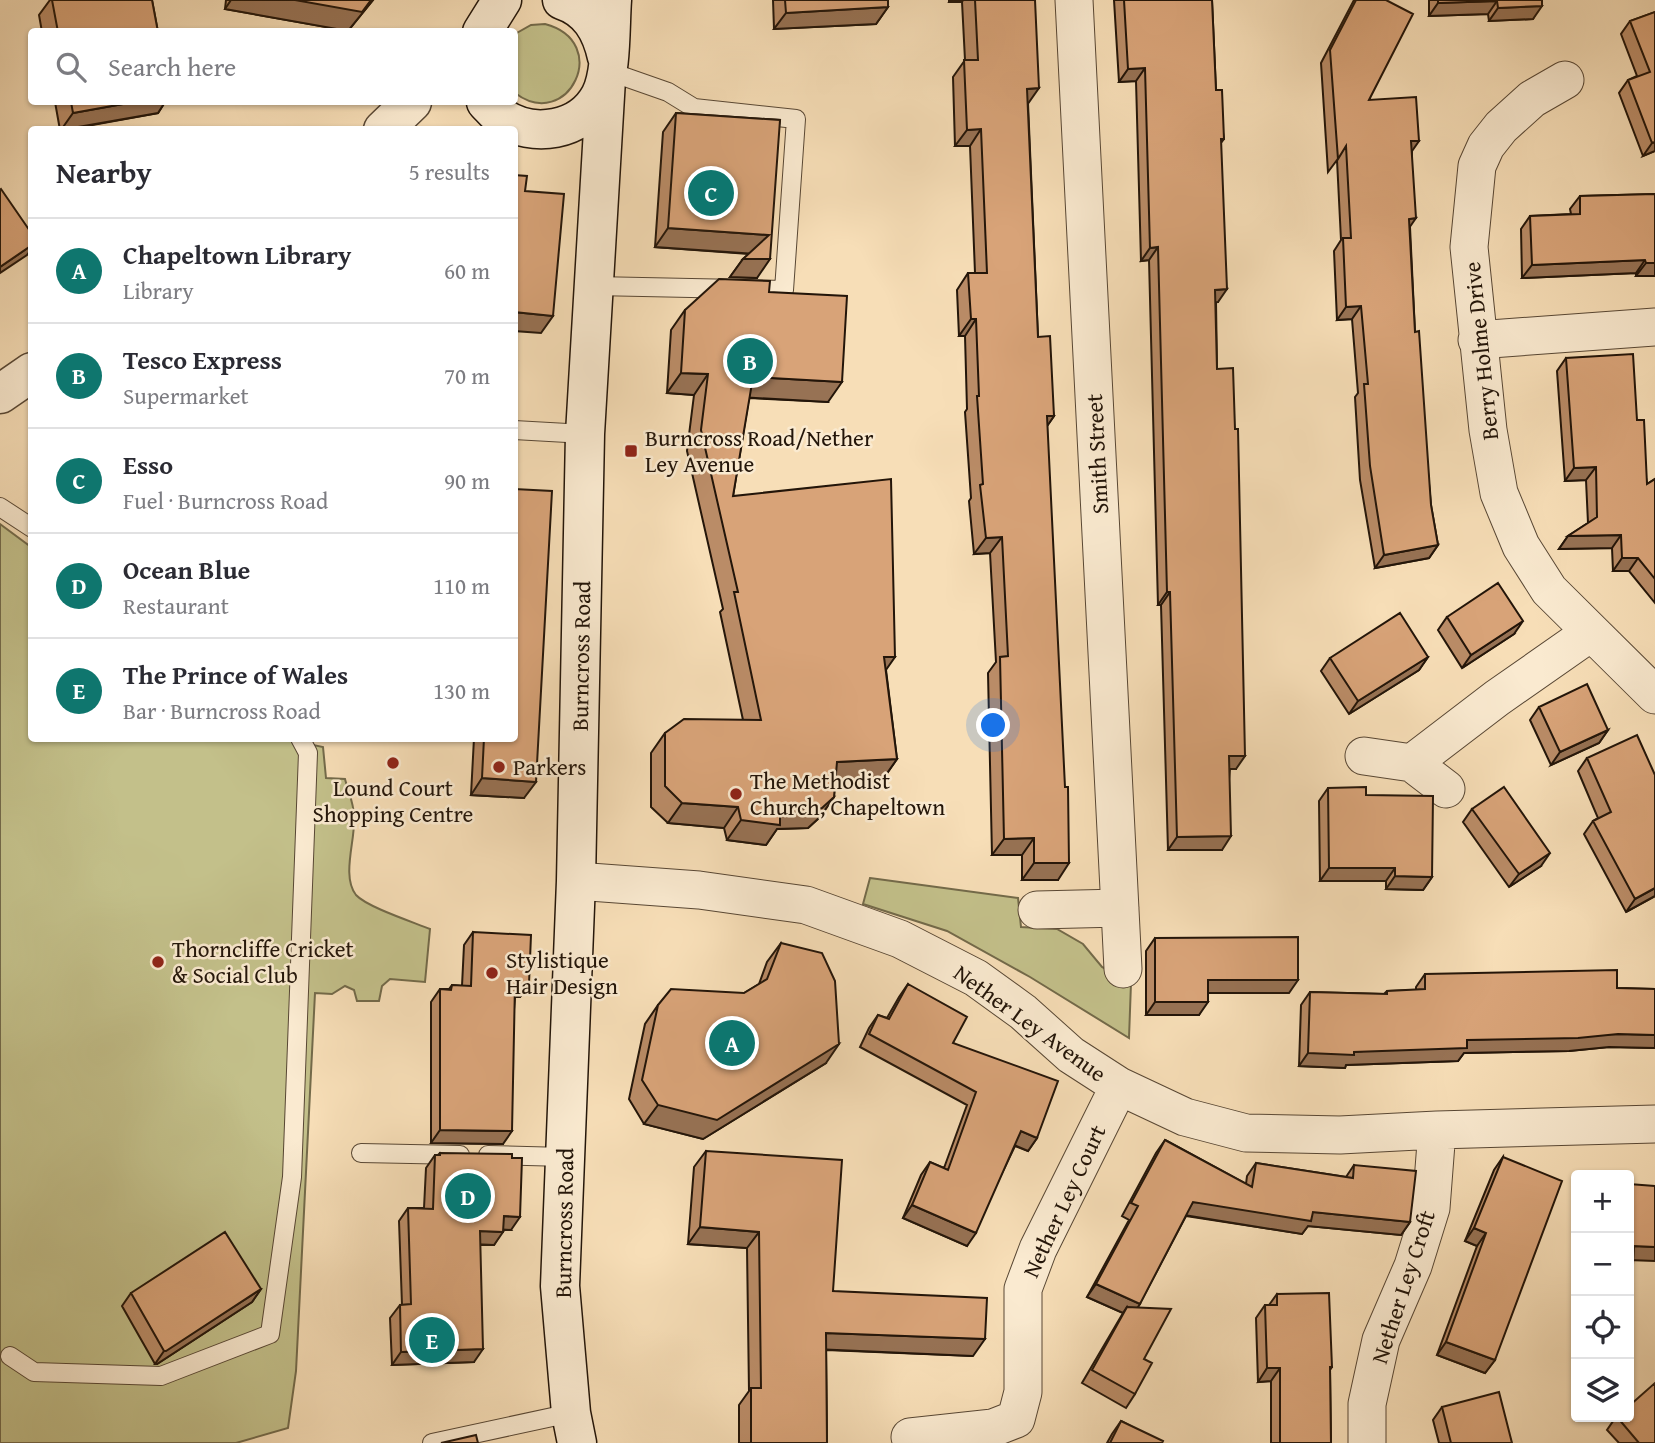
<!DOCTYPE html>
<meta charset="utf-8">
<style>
body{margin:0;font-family:"Gentium Book Plus",serif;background:#f7f7f7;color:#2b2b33}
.controls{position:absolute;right:21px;bottom:21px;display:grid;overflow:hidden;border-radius:7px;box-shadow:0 2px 5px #0004}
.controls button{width:63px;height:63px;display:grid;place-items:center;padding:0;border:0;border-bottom:2px solid #e1e1e2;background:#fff;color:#2b2b33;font:35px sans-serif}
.you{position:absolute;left:994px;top:726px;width:24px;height:24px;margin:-18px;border:5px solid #fff;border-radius:50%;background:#1a73e8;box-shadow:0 0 0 10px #1a73e833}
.badge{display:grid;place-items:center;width:46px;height:46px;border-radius:50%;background:#0f766e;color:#fff;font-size:23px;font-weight:700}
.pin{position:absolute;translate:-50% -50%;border:4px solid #fff;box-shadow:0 2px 7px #0006}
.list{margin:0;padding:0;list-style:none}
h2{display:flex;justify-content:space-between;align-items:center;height:91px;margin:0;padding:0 28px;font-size:30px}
h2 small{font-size:23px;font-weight:400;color:#7c7c81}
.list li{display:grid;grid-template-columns:46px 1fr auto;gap:21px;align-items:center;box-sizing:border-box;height:105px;padding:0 28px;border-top:2px solid #e1e1e2}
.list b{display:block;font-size:26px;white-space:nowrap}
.list p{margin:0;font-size:23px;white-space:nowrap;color:#7c7c81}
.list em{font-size:23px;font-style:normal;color:#7c7c81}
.icon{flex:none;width:38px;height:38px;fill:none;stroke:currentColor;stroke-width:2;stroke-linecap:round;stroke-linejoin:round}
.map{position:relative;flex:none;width:1655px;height:1443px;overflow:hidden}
.search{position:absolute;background:#fff;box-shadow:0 2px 5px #0004;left:28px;top:28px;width:490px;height:77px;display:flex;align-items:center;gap:18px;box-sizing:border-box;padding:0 24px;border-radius:7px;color:#7c7c81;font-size:26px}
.panel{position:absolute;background:#fff;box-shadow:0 2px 5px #0004;left:28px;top:126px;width:490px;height:616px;border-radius:7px}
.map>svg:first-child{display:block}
.green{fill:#c3c08a;stroke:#736a4a;stroke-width:2}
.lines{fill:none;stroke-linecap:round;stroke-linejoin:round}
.service-casing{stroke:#584734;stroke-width:20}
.minor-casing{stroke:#584734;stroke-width:39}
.tertiary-casing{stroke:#584734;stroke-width:41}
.secondary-casing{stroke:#231509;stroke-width:41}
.service{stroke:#faead0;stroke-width:18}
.minor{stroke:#faead0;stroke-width:37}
.tertiary{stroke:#faead0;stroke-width:38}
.secondary{stroke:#faead0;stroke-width:38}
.wall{fill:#ba8c67;stroke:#231509;stroke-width:2}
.shaded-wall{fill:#977254;stroke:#231509;stroke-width:2}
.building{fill:#d8a378;stroke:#231509;stroke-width:2}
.poi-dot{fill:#8f2418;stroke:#faead0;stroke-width:2.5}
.labels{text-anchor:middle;stroke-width:5;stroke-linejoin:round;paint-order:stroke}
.street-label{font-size:23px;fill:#231509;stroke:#faead0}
.poi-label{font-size:23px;fill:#231509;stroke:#faead0;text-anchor:start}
</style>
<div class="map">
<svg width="1655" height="1443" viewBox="0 0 1655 1443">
<rect width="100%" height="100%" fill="#f7deb7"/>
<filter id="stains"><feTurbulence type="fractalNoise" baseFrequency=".00286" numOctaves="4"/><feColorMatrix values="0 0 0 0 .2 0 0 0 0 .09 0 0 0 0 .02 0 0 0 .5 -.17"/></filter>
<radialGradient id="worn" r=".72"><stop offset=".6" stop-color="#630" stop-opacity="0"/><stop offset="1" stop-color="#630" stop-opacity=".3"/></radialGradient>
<!-- green -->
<path class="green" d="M545 24C613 42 568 133 515 93V34L531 25Z
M0 524 31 547 32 738H280L323 747 326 778 345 779C348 791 354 804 354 816 356 839 341 876 356 895 367 907 413 922 430 929L425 982 390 979 382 986 379 1001H357L354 990 345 986 332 994 315 993 296 1371 288 1428 236 1443H0Z
M870 878 1018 898 1021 927 1057 929 1083 944 1102 967 1131 983 1129 1038 1030 977 947 931 863 904Z"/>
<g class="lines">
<defs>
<path id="service" d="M594 286 784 290 796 119 694 108 668 92 608 71
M514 430 585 434
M0 507 32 528
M361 1153 460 1155
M488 1155 565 1157
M10 1356 34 1372 161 1376 270 1334 292 1177 308 753 300 738
M432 1443 571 1413"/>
<path id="minor" d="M1074 0 1123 969
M1565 80 1532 99 1501 127 1486 146 1477 166 1469 247 1488 430 1499 493 1521 546 1549 590 1655 695
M1477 340 1655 327
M1364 756 1412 763 1446 789
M1412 763 1497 698 1590 633
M576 881 699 890 806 905 900 939 976 978 1023 1012 1071 1055 1119 1086 1185 1117 1246 1133 1340 1135 1437 1130 1655 1124
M1037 910 1120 908
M910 1437 993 1428 1016 1419 1023 1392V1289L1038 1249 1119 1086
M1367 1443V1404L1381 1340 1413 1266 1431 1208 1437 1130"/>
<path id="tertiary" d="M383 130 412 102
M0 394 32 372"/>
<path id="secondary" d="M562 0C589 9 601 30 607 57
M482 32 502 0
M486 102C491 107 496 113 501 117 533 139 581 131 600 96 612 74 610 26 612 0
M577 1443 571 1413 560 1286 576 881 585 434 606 79"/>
</defs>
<!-- service casing -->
<use href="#service" class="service-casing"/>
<!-- minor casing -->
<use href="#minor" class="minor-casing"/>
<!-- tertiary casing -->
<use href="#tertiary" class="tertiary-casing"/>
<!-- secondary casing -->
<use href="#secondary" class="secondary-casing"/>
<!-- service -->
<use href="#service" class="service"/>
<!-- minor -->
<use href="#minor" class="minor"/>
<!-- tertiary -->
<use href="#tertiary" class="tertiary"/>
<!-- secondary -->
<use href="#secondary" class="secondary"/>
</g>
<!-- wall -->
<path class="wall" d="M50 0H152L158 32H42L39 15Z
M226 0H373L348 31 225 9Z
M773 0H888V7L876 24 774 29Z
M949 0H1035L1028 103 1038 337 1054 416 1047 426 1058 880H1022V855H992L988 673 996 662 990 553 974 554 969 501 971 498 965 412 967 409 965 336H959L957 290 968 273H975L970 146H955L953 77 965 60 962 2H949Z
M1114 0H1212L1216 90 1224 139 1221 143 1218 302H1216L1217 369 1236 769H1230L1222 850H1168L1161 605H1158L1149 260 1141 261 1136 81 1119 82Z
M1354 0H1386L1369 100 1412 151 1410 227 1415 332 1431 505 1438 545 1429 558 1375 568 1360 480 1355 397 1358 393 1352 319 1337 320 1334 251 1341 240 1337 160 1328 172 1321 63Z
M1429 0H1542L1533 19 1489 21 1488 14 1429 16Z
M1655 12V151L1643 156 1619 93 1628 80 1637 76 1621 34 1630 21Z
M55 102H165L158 113 65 130H60Z
M676 113 780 120 757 278 730 277 743 259 749 254 655 247 663 132Z
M1655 194V276H1636V273L1522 278 1521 229 1530 216 1571 214 1570 209 1580 196Z
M769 292 828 402 749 398 733 496 886 670 897 759 883 779 835 781 834 797 820 817 808 828 777 829 766 845 727 840 724 828 668 823 651 807V753L665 733 743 720 720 612 723 609 687 451 694 395 667 393 671 330 685 310Z
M1566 358 1637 420 1647 484 1655 479V603L1629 571H1613L1612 548 1559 549 1568 536 1588 523 1586 480 1565 481 1557 371Z
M1447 617 1514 634 1462 668 1438 630Z
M1428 657 1419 670 1349 714 1321 671 1330 658Z
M1539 707 1608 730 1599 743 1551 765 1530 720Z
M474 738H514L524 798 471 795Z
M1587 758 1655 775V896L1626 912 1584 834 1593 821 1598 818 1578 771Z
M1328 788 1366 795 1432 877 1423 890 1386 889V881H1320L1319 801Z
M1472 809 1541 866 1509 887 1463 822Z
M473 932 529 984 520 997H515L503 1144 431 1143V1002L440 989H449L452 985 462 986 464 945Z
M1155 938 1289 993H1208L1199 1015H1146V951Z
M781 943 826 1063 703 1139 644 1124 629 1099 645 1024 658 1005 744 993 759 984 767 962Z
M1425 974 1617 988 1655 989V1048L1609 1047 1569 1051 1464 1053 1458 1061 1346 1065 1345 1068 1299 1066 1301 1005 1310 992 1384 994 1387 991 1416 990V987Z
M908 984 953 1043 1037 1138 1028 1151 1015 1146 967 1246 903 1218 921 1175 930 1162 944 1168 967 1105 860 1047 869 1028 878 1015 887 1018 899 997Z
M1165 1140 1246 1184 1247 1176 1256 1163 1346 1177 1354 1165 1410 1222 1401 1235 1308 1226 1302 1234 1186 1216 1138 1307 1144 1359 1135 1394 1126 1408 1082 1383 1123 1313 1087 1297 1129 1220 1122 1216 1156 1153Z
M706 1151 833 1291 973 1356 826 1350 827 1443H739V1405L749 1391 747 1248 688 1244 694 1167Z
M440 1153 511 1230H503L494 1245H480L474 1362 392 1365 390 1318 400 1305H402L399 1221 408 1208H424L426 1168 435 1155H438Z
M1503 1157 1495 1360 1485 1373 1437 1355 1477 1246 1465 1241 1494 1170Z
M261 1289 252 1302 157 1364H155L122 1306 131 1293Z
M1277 1294 1332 1367 1330 1370 1331 1443H1271V1381L1258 1382 1256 1318 1265 1305H1269Z
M1442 1407 1512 1443H1439L1433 1420Z
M1616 1417 1655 1443H1619L1607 1430Z
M1121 1421 1162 1443H1107L1112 1434Z"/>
<!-- shaded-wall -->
<path class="shaded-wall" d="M231 0H373L348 31 225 9Z
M950 0H963L962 2H949Z
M1497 1 1488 14 1429 16 1438 3Z
M1542 6 1533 19 1489 21 1498 8Z
M888 7 876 24 774 29 786 13Z
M1145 68 1136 81 1119 82 1128 69Z
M1039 88 1027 105V89Z
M134 102H165L158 113 61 130 73 113Z
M981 129 970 146H955L967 130Z
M1411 141H1419L1410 154Z
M1655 142V151L1643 156 1652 143Z
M1416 218 1407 231 1409 219Z
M668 228 769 235 756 254 655 247Z
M32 245V249L27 255 0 273V267Z
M1158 247 1149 260 1141 261 1150 248Z
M743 259H770L757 278 730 277Z
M1645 260 1636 273 1522 278 1532 265Z
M1646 263H1655V276H1636Z
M1227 289 1218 302 1206 303 1215 290Z
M1361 306 1352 319 1337 320 1346 307Z
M514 312 553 316 541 333 514 331Z
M971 319H976L965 336H959Z
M681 373 708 374 694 395 667 393Z
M753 377 842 382 828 402 739 397Z
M1047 416H1054L1043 432Z
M1596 467 1586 480 1565 481 1574 468Z
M1621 535 1612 548 1559 549 1568 536Z
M1002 537 990 553 974 554 986 538Z
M1438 545 1429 558 1375 568 1384 555Z
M1622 558H1638L1629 571H1613Z
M1167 592H1170L1161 605H1158Z
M1523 621 1514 634 1462 668 1471 655Z
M884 657H895L881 677Z
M1428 657 1419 670 1349 714 1358 701Z
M1608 730 1599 743 1551 765 1560 752Z
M1229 756H1245L1236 769H1220Z
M897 759 883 779 823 782 837 762Z
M482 778 536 782 524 798 471 795Z
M834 797 820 817 808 828 777 829 766 845 727 840 741 820 780 809Z
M682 803 738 807 724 828 668 823Z
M1231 836 1222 850H1168L1177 837Z
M1034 838 1022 855H992L1004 839Z
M1550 853 1541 866 1509 887 1519 874Z
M1034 863H1069L1058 880H1022Z
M1329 868H1395L1386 881H1320Z
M1395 876 1432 877 1423 890 1386 889Z
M1655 888V896L1626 912 1635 899Z
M1208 980H1298L1289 993H1199Z
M515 984H529L520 997H506Z
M1155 1002H1208L1199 1015H1146Z
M1618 1034 1655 1035V1048L1609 1047 1569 1051 1464 1053 1458 1061 1346 1065 1345 1068 1299 1066 1308 1053 1354 1052 1467 1040Z
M839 1044 826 1063 703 1139 644 1124 658 1105Z
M440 1130 512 1131 503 1144 431 1143Z
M1021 1131 1037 1138 1028 1151 1012 1144Z
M1193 1202 1313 1212 1410 1222 1401 1235 1308 1226 1302 1234 1184 1215Z
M912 1205 976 1233 967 1246 903 1218Z
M504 1216 520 1217 511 1230 495 1229Z
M700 1227 759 1232 747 1248 688 1244Z
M1474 1228 1486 1233 1477 1246 1465 1241Z
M480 1231 503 1232 494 1245 471 1244Z
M1634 1246 1655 1247V1261L1629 1260Z
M1096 1284 1140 1304 1131 1317 1127 1307 1123 1313 1087 1297Z
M261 1289 252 1302 157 1364H155L164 1351Z
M826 1333 985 1339 973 1356 814 1349Z
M1446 1342 1495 1360 1485 1373 1437 1355Z
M483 1349 474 1362 392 1365 401 1352Z
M1267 1368H1280L1271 1381 1258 1382Z"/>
<!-- building -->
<path class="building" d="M52 0H152L158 32H58Z
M295 0H371L362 12Z
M785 0H888V7L786 13Z
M975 0H1035L1039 88 1027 89 1038 337 1050 336 1054 416H1047L1065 787H1068L1069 863H1034V838L1004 839 1000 657 1008 656 1002 537 986 538 980 485 983 484 977 396H979L976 319H971L968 273H987L981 129 967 130 964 60H978Z
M1124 0H1212L1216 90H1222L1224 139H1221L1227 289 1215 290 1217 369 1233 368 1235 429H1238L1245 756H1229L1231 836 1177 837 1170 592H1167L1158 247 1150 248 1145 68 1128 69Z
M1356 0H1386L1413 14 1369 100 1416 97 1419 141H1411L1416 218 1409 219 1415 332 1419 331 1431 505 1438 545 1384 555 1370 466 1364 384H1368L1361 306 1346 307 1343 238H1351L1346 146 1338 159 1330 50Z
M1438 0H1542V6L1498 8 1497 1 1438 3Z
M1655 12V142L1652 143 1628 80 1650 72 1630 21Z
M71 102H134L73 113Z
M676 113 780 120 770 259H743L769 235 668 228Z
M514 175 527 176 525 191 564 194 553 316 514 312Z
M1 189 32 234V245L0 267V190Z
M1655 194V263H1646L1645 260 1532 265 1530 216 1580 214V196Z
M719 279 770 281 769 292 847 296 842 382 753 377 733 496 891 479 895 657H884L897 759 837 762 834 797 822 808 780 809V825L741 820 738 807 682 803 665 786V733L684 719 761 720 734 592H738L701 430 708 374 681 373 685 310Z
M1633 354 1637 420H1644L1647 484 1655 479V579L1638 558H1622L1621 535 1568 536 1597 517 1596 467 1574 468 1566 358Z
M514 489 552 491 536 782 482 778 484 738H514Z
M1498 583 1523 621 1471 655 1447 617Z
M1400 613 1428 657 1358 701 1330 658Z
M1587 684 1608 730 1560 752 1539 707Z
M1637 735 1655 775V888L1635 899 1593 821 1611 812 1587 758Z
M1366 787V795L1433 796 1432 877 1395 876V868H1329L1328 788Z
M1504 787 1550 853 1519 874 1472 809Z
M473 932 531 935 529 984H515L512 1131 440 1130V989L451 990 452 985 471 986Z
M1298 937V980H1208V1002H1155V938Z
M781 943 822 953 835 981 839 1044 717 1120 658 1105 642 1080 658 1005 671 989 744 993 767 979Z
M1617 970V988L1655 989V1035L1618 1034 1578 1038 1467 1040V1048L1354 1052V1055L1308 1053 1310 992 1387 994V991L1425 989V974Z
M908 984 967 1017 953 1043 1058 1081 1037 1138 1021 1131 976 1233 912 1205 930 1162 948 1170 976 1092 869 1034 878 1015 889 1019Z
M1165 1140 1252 1187 1256 1163 1353 1178 1354 1165 1416 1171 1410 1222 1313 1212 1311 1221 1193 1202 1140 1304 1096 1284 1138 1206 1131 1203Z
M706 1151 842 1160 833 1291 987 1298 985 1339 826 1333 827 1443H738H751V1388H761L759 1232 700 1227Z
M440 1153 512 1154V1158H522L520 1217 504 1216 503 1232 480 1231 483 1349 401 1352 400 1305 411 1304 408 1208 433 1209 435 1155H440Z
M1503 1157 1562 1181 1495 1360 1446 1342 1486 1233 1474 1228Z
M1629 1184 1655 1186V1247L1634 1246 1633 1265H1629Z
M225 1232 261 1289 166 1351H164L131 1293Z
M1329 1293 1332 1367H1330L1331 1443H1280V1368H1267L1265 1305H1277V1294Z
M1127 1307 1171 1309 1144 1359 1152 1363 1135 1394 1092 1370Z
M1655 1383V1443H1639L1617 1417H1629V1406Z
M1499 1392 1512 1443H1451L1442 1407Z
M1121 1421 1163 1441 1162 1443H1110Z
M476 1435 478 1443H441Z"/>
<!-- markers -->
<g class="poi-dot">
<rect x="624" y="444" width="14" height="14" rx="3.5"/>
<circle cx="393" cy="763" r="7"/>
<circle cx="499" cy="767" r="7"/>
<circle cx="736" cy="794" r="7"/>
<circle cx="158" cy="962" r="7"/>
<circle cx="492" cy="973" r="7"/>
</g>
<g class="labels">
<!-- street labels -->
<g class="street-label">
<text transform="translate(1481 351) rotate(-96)" y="8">Berry Holme Drive</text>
<text transform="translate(1097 454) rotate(-93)" y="8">Smith Street</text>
<text transform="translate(581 656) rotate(-89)" y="8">Burncross Road</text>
<text transform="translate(1030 1023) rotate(36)" y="8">Nether Ley Avenue</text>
<text transform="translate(1064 1201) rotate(-65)" y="8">Nether Ley Court</text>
<text transform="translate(564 1223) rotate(-89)" y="8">Burncross Road</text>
<text transform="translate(1403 1287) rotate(-72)" y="8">Nether Ley Croft</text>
</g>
<!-- poi labels -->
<g class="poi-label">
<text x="645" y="446">Burncross Road/Nether<tspan x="645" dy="26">Ley Avenue</tspan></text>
<text x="513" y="775">Parkers</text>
<text x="750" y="789">The Methodist<tspan x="750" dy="26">Church, Chapeltown</tspan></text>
<text x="393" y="796" text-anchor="middle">Lound Court<tspan x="393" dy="26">Shopping Centre</tspan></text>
<text x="172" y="957">Thorncliffe Cricket<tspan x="172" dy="26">&amp; Social Club</tspan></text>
<text x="506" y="968">Stylistique<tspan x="506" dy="26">Hair Design</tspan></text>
</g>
</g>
<rect width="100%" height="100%" filter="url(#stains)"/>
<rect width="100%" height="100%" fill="url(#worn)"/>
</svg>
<div class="controls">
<button>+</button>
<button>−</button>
<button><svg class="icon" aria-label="locate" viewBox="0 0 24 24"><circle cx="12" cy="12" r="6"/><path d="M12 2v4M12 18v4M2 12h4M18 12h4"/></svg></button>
<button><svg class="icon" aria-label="layers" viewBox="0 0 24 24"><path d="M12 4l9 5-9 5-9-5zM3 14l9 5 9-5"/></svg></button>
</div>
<div class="you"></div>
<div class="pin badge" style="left:732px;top:1043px">A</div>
<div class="pin badge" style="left:750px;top:361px">B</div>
<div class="pin badge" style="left:711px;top:193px">C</div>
<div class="pin badge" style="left:468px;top:1196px">D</div>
<div class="pin badge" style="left:432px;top:1340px">E</div>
<div class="search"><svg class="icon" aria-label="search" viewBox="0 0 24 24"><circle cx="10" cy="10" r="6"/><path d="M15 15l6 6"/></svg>Search here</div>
<section class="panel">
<h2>Nearby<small>5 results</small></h2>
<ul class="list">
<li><span class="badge">A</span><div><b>Chapeltown Library</b><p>Library</p></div><em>60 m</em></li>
<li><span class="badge">B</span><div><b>Tesco Express</b><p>Supermarket</p></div><em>70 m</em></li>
<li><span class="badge">C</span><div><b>Esso</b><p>Fuel · Burncross Road</p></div><em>90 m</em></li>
<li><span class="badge">D</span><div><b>Ocean Blue</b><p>Restaurant</p></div><em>110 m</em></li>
<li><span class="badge">E</span><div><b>The Prince of Wales</b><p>Bar · Burncross Road</p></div><em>130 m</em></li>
</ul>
</section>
</div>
